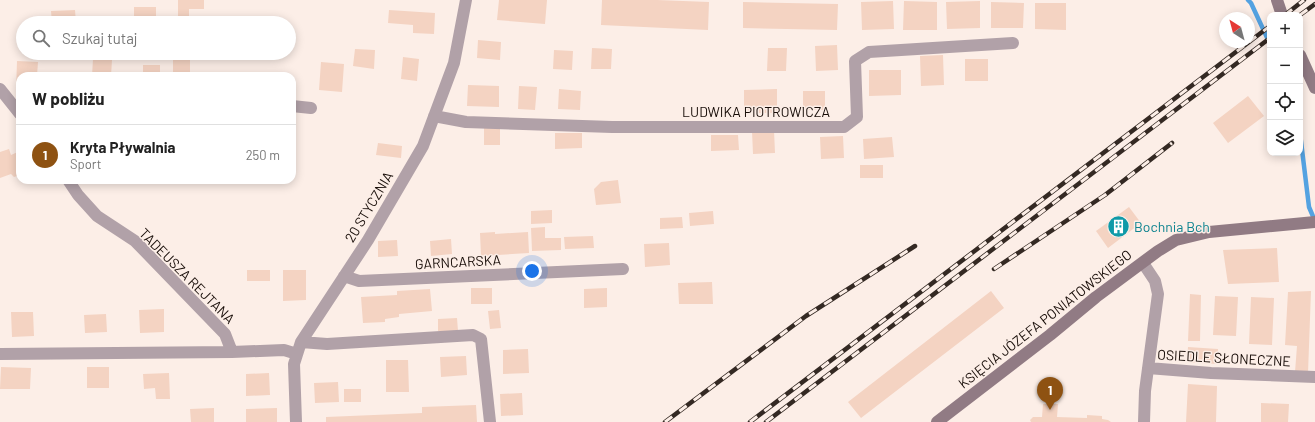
<!DOCTYPE html>
<html lang="pl">
<meta charset="utf-8">
<style>
body{margin:0;font-family:Barlow,sans-serif;background:#f2f2f2;color:#222}
.controls{position:absolute;right:12px;top:12px;display:grid;overflow:hidden;border-radius:8px;box-shadow:0 2px 10px #0003}
.controls button{width:36px;height:36px;display:grid;place-items:center;padding:0;border:0;border-bottom:1px solid #e0e0e0;background:#fff;color:#222;font:20px sans-serif}
.compass{position:absolute;left:1219px;top:12px;width:36px;height:36px;border-radius:50%;background:#fff;box-shadow:0 2px 10px #0003;rotate:324deg}
.you{position:absolute;left:532px;top:271px;width:14px;height:14px;margin:-10px;border:3px solid #fff;border-radius:50%;background:#1a73e8;box-shadow:0 0 0 6px #1a73e833}
.badge{display:grid;place-items:center;width:26px;height:26px;border-radius:50%;background:#8e5212;color:#fff;font-size:13px;font-weight:700}
.pin{position:absolute;translate:-50% -33px;filter:drop-shadow(0 1px 2px #0008)}
.pin::after{content:'';position:absolute;top:21px;width:14px;height:12px;background:inherit;clip-path:polygon(0 0,100% 0,50% 100%)}
.list{margin:0;padding:0;list-style:none}
h2{display:flex;justify-content:space-between;align-items:center;height:52px;margin:0;padding:0 16px;font-size:17px}
h2 small{font-size:13px;font-weight:400;color:#767676}
.list li{display:grid;grid-template-columns:26px 1fr auto;gap:12px;align-items:center;box-sizing:border-box;height:60px;padding:0 16px;border-top:1px solid #e0e0e0}
.list b{display:block;font-size:15px;white-space:nowrap}
.list p{margin:0;font-size:13px;white-space:nowrap;color:#767676}
.list em{font-size:13px;font-style:normal;color:#767676}
.icon{flex:none;width:22px;height:22px;fill:none;stroke:currentColor;stroke-width:2;stroke-linecap:round;stroke-linejoin:round}
.map{position:relative;flex:none;width:1315px;height:422px;overflow:hidden}
.search{position:absolute;background:#fff;box-shadow:0 2px 10px #0003;left:16px;top:16px;width:280px;height:44px;display:flex;align-items:center;gap:10px;box-sizing:border-box;padding:0 14px;border-radius:22px;color:#767676;font-size:15px}
.panel{position:absolute;background:#fff;box-shadow:0 2px 10px #0003;left:16px;top:72px;width:280px;height:112px;border-radius:12px}
.map>svg:first-child{display:block}
.lines{fill:none;stroke-linecap:round;stroke-linejoin:round}
.stream{stroke:#54a2e1;stroke-width:4.5}
.building{fill:#f4d3c2}
.street{stroke:#b1a1a8;stroke-width:12}
.secondary{stroke:#917b84;stroke-width:12}
.rail-casing{stroke:#342923;stroke-width:4.5}
.rail{stroke:#fceee7;stroke-width:3;stroke-dasharray:9;stroke-linecap:butt}
.labels{text-anchor:middle;stroke-width:3;stroke-linejoin:round;paint-order:stroke}
.street-label{font-size:14px;fill:#170c07;stroke:#fceee7}
.culture-label{font-size:14px;fill:#0d838f;stroke:#fceee7;text-anchor:start}
</style>
<div class="map">
<svg width="1315" height="422" viewBox="0 0 1315 422">
<rect width="100%" height="100%" fill="#fceee7"/>
<g class="lines">
<!-- stream -->
<path class="stream" d="M1248 0 1251 3 1270 44
M1300 133 1309 207 1315 221"/>
</g>
<!-- building -->
<path class="building" d="M178 0H204V9H189V22H178Z
M499 0H547L545 24 497 20Z
M602 0H657L709 2 708 30 601 25Z
M893 1 894 29 862 30 861 2Z
M904 1 937 2V30H903Z
M980 1V28L947 29 946 2Z
M743 2 838 4 837 30 743 28Z
M991 2 1024 3 1023 28H991Z
M1035 3H1066V30L1035 29Z
M134 7H156V23H134Z
M75 10 76 23H52L51 11Z
M389 10 435 13 434 34 413 33V25L388 23Z
M478 40 501 42 500 60 477 58Z
M837 45 838 70 816 71 815 46Z
M592 48 612 49 611 69H591Z
M768 48H787L786 71H767Z
M355 49 375 50 374 69 353 66Z
M554 50 573 51 572 70 553 69Z
M173 53H190V76H173Z
M943 55 944 85 921 86 920 56Z
M403 57 419 59 417 81 401 79Z
M93 59 112 60 111 76H92Z
M965 59H988V81H965Z
M17 61 38 62 37 76H20V91H16Z
M321 62 344 64 342 92 319 90Z
M143 65H160V76H143Z
M869 70H901V95L869 96Z
M468 85 499 86V107L467 106Z
M519 86 537 87 535 110 518 109Z
M559 89 581 91 580 110 558 109Z
M777 89V113H744V90Z
M803 91H825V110H803Z
M1248 96 1264 116 1228 143 1213 123Z
M484 128H500V145H484Z
M774 130 775 153 753 154 752 131Z
M555 133H582V148L555 149Z
M711 135H738L739 150 711 151Z
M843 136 844 158 821 159 820 137Z
M892 137 894 157 864 159 863 139Z
M378 143 402 146 401 158 376 155Z
M9 149 11 155 20 151V175L14 177 11 174 0 178V152Z
M860 165H883V178H860Z
M618 180 621 203 596 205 594 189 601 182Z
M1129 207 1141 223 1108 248 1096 231Z
M552 210V223L531 224V211Z
M713 211 714 224 690 226 689 213Z
M682 217 683 228 660 229V218Z
M545 227V238H561V250L532 251 531 228Z
M495 232V234L528 232 529 253 481 256 480 233Z
M593 236 594 248 565 249 564 237Z
M451 239 452 254 431 256 430 241Z
M397 240 398 256 378 257V241Z
M669 243 670 265 645 267 644 244Z
M1277 248 1279 282 1228 284 1223 250Z
M247 270H270V281H247Z
M283 270H306V300L283 301Z
M712 282 713 304H679L678 283Z
M471 288H492V304H471Z
M607 288V307L584 308V289Z
M430 289 432 311 399 314V317L385 319V322L363 323 361 297 397 295V291Z
M991 291 1004 308 861 418 848 402Z
M1311 291 1308 373 1295 372 1297 346 1285 345 1288 292Z
M1190 294 1201 295 1200 341H1188Z
M1215 296 1238 297 1236 336 1213 335Z
M1251 297 1274 298 1272 345 1249 344Z
M164 309V332L140 333 139 310Z
M499 310 501 328 490 329 488 311Z
M11 312H33L34 336 12 337Z
M106 314 107 332 85 333 84 315Z
M457 318 458 331H438V319Z
M1188 347 1218 349 1217 364 1187 362Z
M528 349 529 373 503 374V350Z
M466 356 467 375 441 377 440 357Z
M386 360H408L409 392H386Z
M1 367 31 368 30 389H0Z
M87 367H109V388H87Z
M169 373 170 399H156L155 388 144 389 143 374Z
M269 373 270 395 246 396V374Z
M338 382 339 402 315 403 314 383Z
M1188 384 1217 386 1216 422H1186Z
M344 389H361V402H344Z
M522 393 523 415 501 416 500 394Z
M1261 403 1289 404 1288 422H1261Z
M1043 404H1058L1057 417 1087 418V415L1102 416V419L1108 420 1111 422H1031L1030 420 1033 417H1042Z
M476 405 477 422H326V417L422 413V407Z
M214 408V422H191L190 409Z
M277 408V422H246V409Z"/>
<g class="lines">
<!-- street -->
<path class="street" d="M0 89 20 114
M292 106 311 108
M434 116 466 122 612 127H844L857 117 855 61 869 52 1013 43
M68 180 78 195 97 216 135 241 225 334 232 352
M1143 263 1155 281 1158 294 1145 391 1144 422
M344 276 359 281 623 269
M301 342 327 344 473 335 481 339 490 422
M0 354 232 352 284 350 297 354
M1148 368 1211 373 1315 377
M296 422 294 364 301 342 368 240 423 146 454 63 466 0"/>
<!-- secondary -->
<path class="secondary" d="M1277 0 1282 15
M1300 55 1315 88
M937 422 1050 335 1096 297 1158 251 1176 240 1209 232 1315 222"/>
<defs>
<path id="rail" d="M1285 15 1304 0
M1300 15 1315 4
M1249 42 1270 26
M994 269 1105 195 1172 143
M665 422 806 316 915 246
M750 422 1249 42
M766 422 1270 38"/>
</defs>
<!-- rail casing -->
<use href="#rail" class="rail-casing"/>
<!-- rail -->
<use href="#rail" class="rail"/>
</g>
<!-- icons -->
<defs>
<symbol id="building-disc" viewBox="-11 -11 22 22"><circle r="9.5" fill="#0f9aa8" stroke="#fceee7"/><path d="M-4-6H4V6H1V3H-1V6H-4ZM-2.5-4.3h1.7v1.8h-1.7ZM.8-4.3h1.7v1.8H.8ZM-2.5-1h1.7V.8h-1.7ZM.8-1h1.7V.8H.8Z" fill="#fff"/></symbol>
</defs>
<g fill-rule="evenodd">
<use href="#building-disc" x="1106" y="214" width="25" height="25"/>
</g>
<g class="labels">
<!-- street labels -->
<g class="street-label">
<text x="756" y="117">LUDWIKA PIOTROWICZA</text>
<text transform="translate(369 207) rotate(-59)" y="5">20 STYCZNIA</text>
<text transform="translate(458 262) rotate(-3)" y="5">GARNCARSKA</text>
<text transform="translate(187 276) rotate(45)" y="5">TADEUSZA REJTANA</text>
<text transform="translate(1045 319) rotate(-38)" y="5">KSIĘCIA JÓZEFA PONIATOWSKIEGO</text>
<text transform="translate(1224 358) rotate(3)" y="5">OSIEDLE SŁONECZNE</text>
</g>
<!-- culture labels -->
<g class="culture-label">
<text x="1134" y="232">Bochnia Bch</text>
</g>
</g>
</svg>
<div class="controls">
<button>+</button>
<button>−</button>
<button><svg class="icon" aria-label="locate" viewBox="0 0 24 24"><circle cx="12" cy="12" r="6"/><path d="M12 2v4M12 18v4M2 12h4M18 12h4"/></svg></button>
<button><svg class="icon" aria-label="layers" viewBox="0 0 24 24"><path d="M12 4l9 5-9 5-9-5zM3 14l9 5 9-5"/></svg></button>
</div>
<svg class="compass" viewBox="-18 -18 36 36"><path d="M0-13l5 13h-10z" fill="#e53935"/><path d="M0 13l5-13h-10z" fill="#767676"/></svg>
<div class="you"></div>
<div class="pin badge" style="left:1050px;top:410px">1</div>
<div class="search"><svg class="icon" aria-label="search" viewBox="0 0 24 24"><circle cx="10" cy="10" r="6"/><path d="M15 15l6 6"/></svg>Szukaj tutaj</div>
<section class="panel">
<h2>W pobliżu<small></small></h2>
<ul class="list">
<li><span class="badge">1</span><div><b>Kryta Pływalnia</b><p>Sport</p></div><em>250 m</em></li>
</ul>
</section>
</div>
